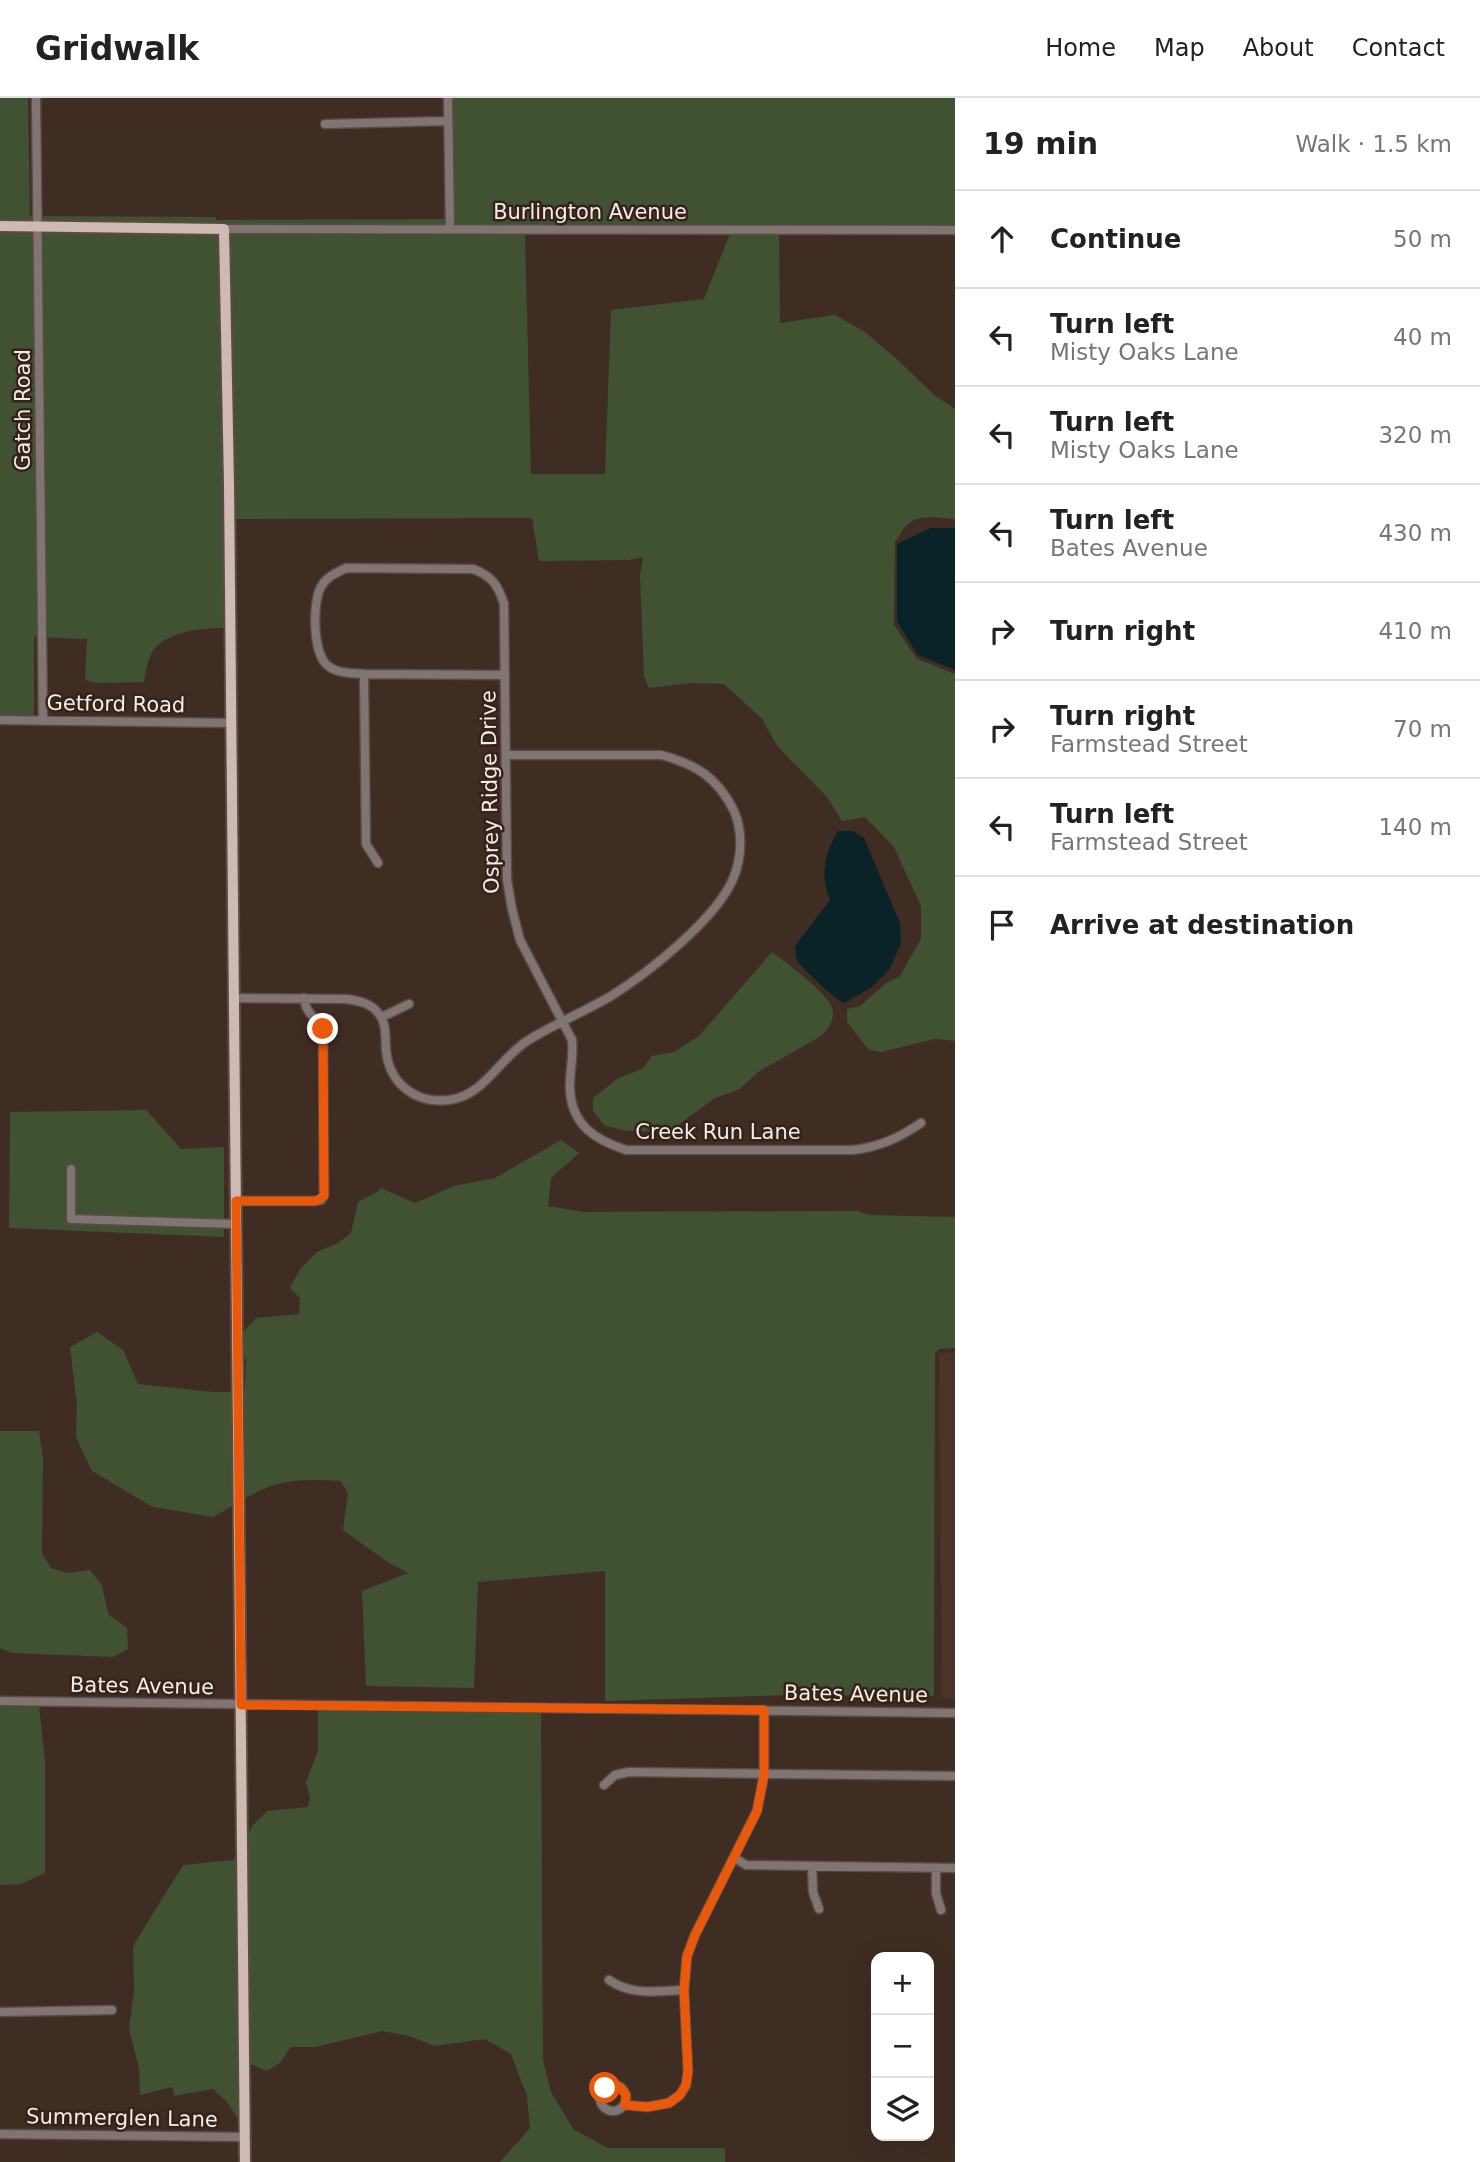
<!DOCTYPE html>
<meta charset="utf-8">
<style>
body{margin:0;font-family:"DejaVu Sans",sans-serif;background:#f6f6f6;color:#222}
.controls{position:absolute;right:21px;bottom:21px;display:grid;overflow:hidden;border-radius:14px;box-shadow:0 7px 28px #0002}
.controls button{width:63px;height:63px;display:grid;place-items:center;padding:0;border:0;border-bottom:2px solid #e0e0e0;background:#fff;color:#222;font:35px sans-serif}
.stop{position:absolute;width:21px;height:21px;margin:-16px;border:5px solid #ea580c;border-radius:50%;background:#fff}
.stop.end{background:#ea580c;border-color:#fff;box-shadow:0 2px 7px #0008}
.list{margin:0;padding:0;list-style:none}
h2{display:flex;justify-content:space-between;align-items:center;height:91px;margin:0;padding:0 28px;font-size:30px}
h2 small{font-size:23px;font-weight:400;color:#767676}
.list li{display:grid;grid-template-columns:46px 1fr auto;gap:21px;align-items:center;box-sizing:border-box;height:98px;padding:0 28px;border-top:2px solid #e0e0e0}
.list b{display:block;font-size:26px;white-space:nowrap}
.list p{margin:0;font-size:23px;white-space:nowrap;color:#767676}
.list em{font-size:23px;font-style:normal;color:#767676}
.icon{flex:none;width:38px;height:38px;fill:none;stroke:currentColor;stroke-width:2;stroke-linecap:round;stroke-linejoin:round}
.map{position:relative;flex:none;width:955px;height:2064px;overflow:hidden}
header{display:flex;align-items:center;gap:42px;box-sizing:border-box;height:98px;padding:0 35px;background:#fff;border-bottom:2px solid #e0e0e0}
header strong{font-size:33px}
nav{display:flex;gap:38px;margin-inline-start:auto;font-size:24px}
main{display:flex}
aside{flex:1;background:#fff}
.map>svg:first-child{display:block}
.built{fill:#4c3428}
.green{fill:#405232}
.water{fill:#092329}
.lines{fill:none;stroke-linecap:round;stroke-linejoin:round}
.minor-casing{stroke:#5c4b43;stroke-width:11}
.major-casing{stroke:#5c4b43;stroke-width:14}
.minor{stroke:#807573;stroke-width:8}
.major{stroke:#ceb9b3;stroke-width:10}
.route{stroke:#ea580c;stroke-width:9}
.labels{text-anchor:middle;stroke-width:5;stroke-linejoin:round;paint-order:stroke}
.street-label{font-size:21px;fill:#f7ebe5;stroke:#34231b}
</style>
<header>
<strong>Gridwalk</strong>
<nav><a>Home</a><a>Map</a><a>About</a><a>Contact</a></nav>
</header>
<main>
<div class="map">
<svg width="955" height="2064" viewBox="0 0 955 2064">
<rect width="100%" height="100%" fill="#3f2d24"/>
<!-- built -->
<path class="built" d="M955 1254V1600H942L939 1255Z"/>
<!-- green -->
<path class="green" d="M0 0H28L30 118 215 119 217 122 451 121 448 0H955V128L218 126 0 124Z
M0 133 220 136 226 530C205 530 174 532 157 548 148 556 146 572 144 584L96 585 85 582 87 541 34 539V618L0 617Z
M299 134 525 136 531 376H605L611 212 704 201 730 136 779 137 780 225 835 217 865 234 899 263 934 297 955 311V421C939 420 917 415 905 429 900 434 901 438 895 443L894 527 917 561 955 576V943L935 941 881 954 869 952 847 924V911L860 908 885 886 900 878 921 841V808L894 749 865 719 842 723 828 700 778 649 762 621 724 586 690 585 649 590 644 577 640 477 643 459 628 462 539 463 532 420 234 421 228 136Z
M772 854C787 865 823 892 831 907 837 919 829 930 821 938L758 974 740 991 715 1000 670 1033H628L605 1028 593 1013V1000L617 981 643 970 652 958 674 954 699 938Z
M146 1012 181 1051 224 1049V1139L9 1130 10 1014Z
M561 1042 579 1055 551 1080 548 1108 584 1114 857 1113 869 1117 955 1119V1250L939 1251 935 1255 934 1598 789 1597 605 1603V1473L478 1484 474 1590 366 1588 362 1493 408 1475 386 1463 343 1432 348 1395 341 1383C300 1381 279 1380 242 1402V1294L245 1293 246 1263 242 1249 244 1233 256 1220 299 1216 300 1200 290 1190 300 1171 317 1154 338 1145 351 1135 358 1104 379 1093 381 1090 415 1105 454 1088 495 1080Z
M97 1234 123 1252 138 1286 213 1294H233L234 1407 213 1419 153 1409 92 1373 76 1339 77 1306 70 1249Z
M0 1333H39L43 1360 42 1456 51 1470 68 1475 90 1472 102 1487 108 1516 127 1530 128 1551 113 1559 12 1555 0 1550Z
M0 1608H39L45 1663V1775L21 1786 0 1787Z
M318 1612 541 1614 543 1962 551 1994 573 2031 608 2050H725V2064H500L530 2030 527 1998 511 1956 485 1941 435 1948 409 1938 383 1933 315 1949H291L280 1965 267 1973 248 1965 246 1740 253 1727 267 1713 308 1709 310 1699 306 1684 318 1653Z
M238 1754V2021L227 2004 213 1991 174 1998 172 1989 140 1997 139 1970 129 1931 134 1892 133 1848 183 1767 233 1762Z"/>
<!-- water -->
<path class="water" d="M930 430H955V572L918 557 897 524V446Z
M838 733H853L864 740 900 825 901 846 889 872 872 889 844 905C837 903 802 870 798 864 795 860 796 854 795 848L830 802C820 776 824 756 838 733Z"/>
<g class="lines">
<defs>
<path id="minor" d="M36 0 43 623
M448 0 450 130
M325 26 448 23
M224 131 955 132
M364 576 366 746 378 765
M505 577 364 576C352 575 337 576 327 567 313 555 312 505 321 489 326 479 336 475 346 470L473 471C492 478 498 487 504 506L507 782 512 811 520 842 572 942C574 959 569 975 570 992 572 1027 595 1042 626 1052H853C879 1049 899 1040 921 1025
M0 622 231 625
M234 900 347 901C359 903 371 905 379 916 387 926 385 939 386 952 389 985 415 1006 448 1002 483 999 499 961 527 943 554 926 584 914 611 898 648 875 716 821 733 781 742 760 743 733 734 713 718 680 696 666 661 657H506
M382 919 409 906
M71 1071V1121L236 1126
M236 1103H315L321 1102 324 1097 323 935C320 920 306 919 304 900
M0 1603 955 1615
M604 1687 615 1677 629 1674 955 1678
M735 1760 746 1767 955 1770
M812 1768 813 1794 819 1811
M936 1770V1795L941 1812
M609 1882C632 1898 657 1893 684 1892
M0 1914 112 1912
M600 2000a13 13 0 1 1 26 0a13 13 0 1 1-26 0Z
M625 2007 647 2009 669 2005 680 1997 686 1987 688 1973 684 1892 687 1858 695 1837 757 1713 764 1677V1612
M0 2036 244 2039"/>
<path id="major" d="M0 128 224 131 229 386 245 2064"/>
</defs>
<!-- minor casing -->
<use href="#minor" class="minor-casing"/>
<!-- major casing -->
<use href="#major" class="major-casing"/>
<!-- minor -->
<use href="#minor" class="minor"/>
<!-- major -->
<use href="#major" class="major"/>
</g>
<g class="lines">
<!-- route -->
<path class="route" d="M323 931 324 1098 316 1103H236L241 1607 764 1612V1677L757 1713 695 1837 687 1858 684 1892 688 1973 686 1987 680 1997 669 2005 647 2009 625 2007 626 1997 620 1989 610 1987 605 1990"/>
</g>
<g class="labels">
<!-- street labels -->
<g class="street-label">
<text x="590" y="121">Burlington Avenue</text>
<text transform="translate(23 312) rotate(-90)" y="7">Gatch Road</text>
<text transform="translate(116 606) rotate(1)" y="7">Getford Road</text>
<text transform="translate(490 694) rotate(-91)" y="7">Osprey Ridge Drive</text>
<text x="718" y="1041">Creek Run Lane</text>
<text transform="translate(142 1588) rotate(1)" y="7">Bates Avenue</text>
<text transform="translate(856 1596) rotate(1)" y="7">Bates Avenue</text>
<text transform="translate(122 2020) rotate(1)" y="7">Summerglen Lane</text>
</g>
</g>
</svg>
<div class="controls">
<button>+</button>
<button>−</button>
<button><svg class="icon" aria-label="layers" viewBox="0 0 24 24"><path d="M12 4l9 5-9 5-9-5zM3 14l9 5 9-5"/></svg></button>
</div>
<div class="stop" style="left:605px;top:1990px"></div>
<div class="stop end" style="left:323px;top:931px"></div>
</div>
<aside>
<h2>19 min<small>Walk · 1.5 km</small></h2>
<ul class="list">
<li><svg class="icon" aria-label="ahead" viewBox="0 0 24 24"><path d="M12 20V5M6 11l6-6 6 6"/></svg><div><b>Continue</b></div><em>50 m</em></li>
<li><svg class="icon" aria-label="left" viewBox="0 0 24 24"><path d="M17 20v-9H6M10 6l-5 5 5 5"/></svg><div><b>Turn left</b><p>Misty Oaks Lane</p></div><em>40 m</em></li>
<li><svg class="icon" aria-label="left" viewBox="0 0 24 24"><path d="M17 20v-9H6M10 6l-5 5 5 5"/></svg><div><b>Turn left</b><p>Misty Oaks Lane</p></div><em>320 m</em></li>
<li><svg class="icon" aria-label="left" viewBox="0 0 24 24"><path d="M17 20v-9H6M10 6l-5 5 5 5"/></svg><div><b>Turn left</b><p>Bates Avenue</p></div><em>430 m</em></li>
<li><svg class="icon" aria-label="right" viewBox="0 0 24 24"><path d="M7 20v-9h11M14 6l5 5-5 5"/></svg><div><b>Turn right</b></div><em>410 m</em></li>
<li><svg class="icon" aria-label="right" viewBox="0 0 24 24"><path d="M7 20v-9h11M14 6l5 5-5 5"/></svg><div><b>Turn right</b><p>Farmstead Street</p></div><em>70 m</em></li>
<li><svg class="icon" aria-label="left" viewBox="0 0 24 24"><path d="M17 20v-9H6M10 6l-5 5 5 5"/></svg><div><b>Turn left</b><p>Farmstead Street</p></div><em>140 m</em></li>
<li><svg class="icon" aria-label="arrive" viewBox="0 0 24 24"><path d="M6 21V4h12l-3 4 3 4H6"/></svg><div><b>Arrive at destination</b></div></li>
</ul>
</aside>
</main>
